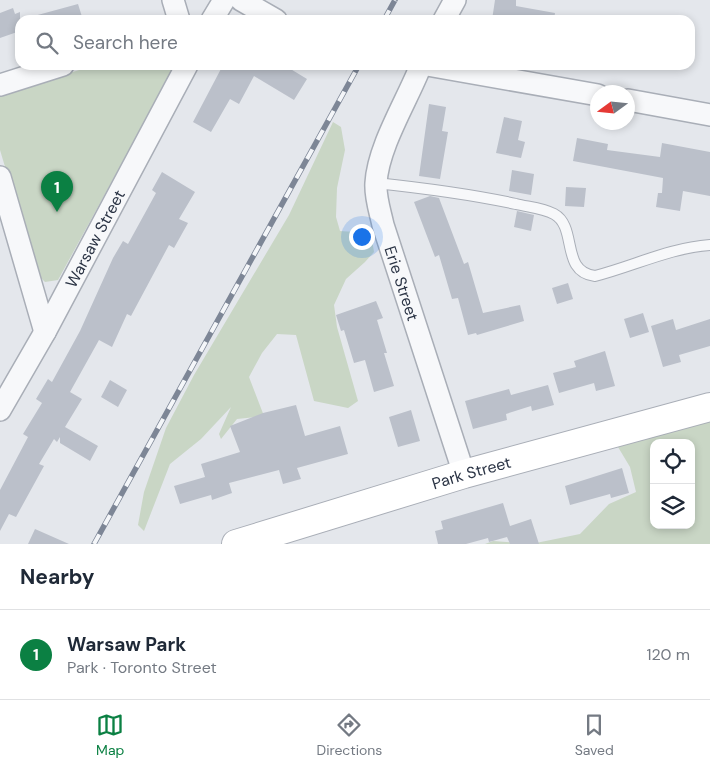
<!DOCTYPE html>
<meta charset="utf-8">
<style>
body{margin:0;font-family:"DM Sans",sans-serif;background:#f2f2f3;color:#1f2937}
.controls{position:absolute;right:15px;bottom:15px;display:grid;overflow:hidden;border-radius:10px;box-shadow:0 2px 8px #0003}
.controls button{width:45px;height:45px;display:grid;place-items:center;padding:0;border:0;border-bottom:1px solid #e0e1e3;background:#fff;color:#1f2937;font:25px sans-serif}
.compass{position:absolute;left:590px;top:85px;width:45px;height:45px;border-radius:50%;background:#fff;box-shadow:0 2px 8px #0003;rotate:255deg}
.you{position:absolute;left:361px;top:236px;width:18px;height:18px;margin:-12px;border:4px solid #fff;border-radius:50%;background:#1a73e8;box-shadow:0 0 0 8px #1a73e833}
.badge{display:grid;place-items:center;width:32px;height:32px;border-radius:50%;background:#0b8043;color:#fff;font-size:16px;font-weight:700}
.pin{position:absolute;translate:-50% -41px;filter:drop-shadow(0 1px 2px #0008)}
.pin::after{content:'';position:absolute;top:26px;width:18px;height:15px;background:inherit;clip-path:polygon(0 0,100% 0,50% 100%)}
.list{margin:0;padding:0;list-style:none}
h2{display:flex;justify-content:space-between;align-items:center;height:65px;margin:0;padding:0 20px;font-size:21px}
h2 small{font-size:16px;font-weight:400;color:#747a83}
.list li{display:grid;grid-template-columns:32px 1fr auto;gap:15px;align-items:center;box-sizing:border-box;height:90px;padding:0 20px;border-top:1px solid #e0e1e3}
.list b{display:block;font-size:19px;white-space:nowrap}
.list p{margin:0;font-size:16px;white-space:nowrap;color:#747a83}
.list em{font-size:16px;font-style:normal;color:#747a83}
.icon{flex:none;width:28px;height:28px;fill:none;stroke:currentColor;stroke-width:2;stroke-linecap:round;stroke-linejoin:round}
.map{position:relative;flex:none;width:710px;height:544px;overflow:hidden}
.search{position:absolute;background:#fff;box-shadow:0 2px 8px #0003;left:15px;right:15px;top:15px;height:55px;display:flex;align-items:center;gap:12px;box-sizing:border-box;padding:0 18px;border-radius:15px;color:#747a83;font-size:19px}
.sheet{height:155px;background:#fff}
nav{display:flex;justify-content:space-around;align-items:center;box-sizing:border-box;height:70px;border-top:1px solid #e0e1e3;background:#fff;font-size:14px;color:#747a83}
nav a{display:grid;justify-items:center;gap:2px}
nav .on{color:#0b8043}
.map>svg:first-child{display:block}
.green{fill:#c9d6c5;fill-rule:evenodd}
.building{fill:#bbc0ca}
.lines{fill:none;stroke-linecap:round;stroke-linejoin:round}
.lane-casing{stroke:#a9aeb7;stroke-width:12}
.street-casing{stroke:#a9aeb7;stroke-width:24}
.secondary-casing{stroke:#a9aeb7;stroke-width:30}
.lane{stroke:#f7f8fa;stroke-width:10}
.street{stroke:#f7f8fa;stroke-width:21}
.secondary{stroke:#fff;stroke-width:28}
.rail-casing{stroke:#7d8696;stroke-width:5.5}
.rail{stroke:#f4f6f9;stroke-width:4;stroke-dasharray:11;stroke-linecap:butt}
.labels{text-anchor:middle;stroke-width:5;stroke-linejoin:round;paint-order:stroke}
.street-label{font-size:16px;fill:#2b3445;stroke:#f4f6f9}
</style>
<div class="map">
<svg width="710" height="544" viewBox="0 0 710 544">
<rect width="100%" height="100%" fill="#e4e7ec"/>
<!-- green -->
<path class="green" d="M95 65H174L170 75 58 280 45 282 37 274 0 150V95Z
M333 122 341 127 345 150 337 188 336 217 340 231 371 233 374 252 365 262 346 279 334 305 337 327 358 401 348 408 314 401 296 335 277 334 262 353 249 377 264 416 237 419 221 439 219 434 231 407 201 439 170 464 144 531 138 525 144 492 166 428 194 375 289 215Z
M710 421V544H485L493 541 531 544 580 534 609 504 636 492 630 467 618 447 642 440V437ZM654 443H691V525H654Z"/>
<!-- building -->
<path class="building" d="M495 0H516V6L555 13 554 20H492Z
M78 4 83 20H35L34 16Z
M13 8 15 14 20 12V31L0 38V13Z
M223 65H284L307 79 294 100 254 76 239 104 230 99 211 132 193 122Z
M429 104 446 107 442 131 448 132 440 179 419 176Z
M504 117 522 121 518 140 525 142 521 158 496 153Z
M577 138 608 144 607 150 660 157 662 143 710 152V196L683 191 680 211 656 207 658 193H662L663 178 573 161Z
M512 170 534 174 531 195 509 191Z
M162 172 195 192 179 219 188 223 174 248 169 245 131 316 127 314 112 347 99 340 70 392 82 399 65 427 98 446 90 461 60 443V437L57 442 54 439 39 464 44 466 16 517 9 514 0 531V490L28 437 23 434 42 403 36 399 48 379 52 382 80 331 113 258 123 241 128 244 156 193 152 190Z
M566 187 586 188 584 207 565 206Z
M430 196 439 198 464 264 468 262 483 313 520 305 524 321 477 335 476 333 468 335 458 298 452 299 439 255 435 257 414 202Z
M517 211 534 215 531 231 514 227Z
M568 283 573 299 557 304 552 288Z
M376 301 383 318 377 320 387 353H384L394 386 374 392 365 360 354 363 344 330 341 331 336 315Z
M643 313 649 332 630 338 624 319Z
M673 319 676 330 710 319V346L679 355 681 362 663 367 651 326Z
M605 351 615 386 596 391 594 383 559 393 553 373 576 367 574 361Z
M110 380 127 390 118 407 101 397Z
M548 385 554 405 532 411 531 406 506 414 507 420 473 429 465 401 509 389 511 395Z
M296 405 305 436 340 426 348 454 297 468 301 479 283 484 279 470 229 483 232 493 212 500 211 495 180 504 174 486 205 477 201 464 240 452 230 426 263 413Z
M411 410 420 441 398 447 389 417Z
M622 468 629 493 611 498 610 494 570 505 565 486Z
M503 503 510 526 531 519 539 544H510L507 537 489 542 488 538 466 544H438L435 531 443 529 441 521Z
M35 529 69 544H28Z"/>
<g class="lines">
<defs>
<path id="lane" d="M376 183C423 188 470 194 516 204 528 207 543 208 554 214 578 227 560 272 595 276 634 266 669 248 710 245"/>
<g id="street">
<path d="M173 0 179 20"/>
<path d="M241 0 276 20"/>
<path d="M212 20 224 0"/>
<path d="M444 20 455 0"/>
<path id="s1" d="M421 65C408 99 378 146 376 183 375 197 380 211 383 225L464 474"/>
<path d="M427 65 598 95"/>
<path d="M0 85 63 65"/>
<path d="M628 100 710 115"/>
<path d="M0 177 45 332"/>
<path id="s2" d="M0 410 45 332 187 65"/>
</g>
<g id="secondary">
<path id="s3" d="M236 544 464 474 710 407"/>
</g>
</defs>
<!-- lane casing -->
<use href="#lane" class="lane-casing"/>
<!-- street casing -->
<use href="#street" class="street-casing"/>
<!-- secondary casing -->
<use href="#secondary" class="secondary-casing"/>
<!-- lane -->
<use href="#lane" class="lane"/>
<!-- street -->
<use href="#street" class="street"/>
<!-- secondary -->
<use href="#secondary" class="secondary"/>
<defs>
<path id="rail" d="M384 20 395 0
M94 544 359 65"/>
</defs>
<!-- rail casing -->
<use href="#rail" class="rail-casing"/>
<!-- rail -->
<use href="#rail" class="rail"/>
</g>
<g class="labels">
<!-- street labels -->
<g class="street-label">
<text dy="6" stroke="none"><textPath href="#s2" startOffset="196">Warsaw Street</textPath></text>
<text dy="6" stroke="none"><textPath href="#s1" startOffset="231">Erie Street</textPath></text>
<text dy="6" stroke="none"><textPath href="#s3" startOffset="246">Park Street</textPath></text>
</g>
</g>
</svg>
<div class="controls">
<button><svg class="icon" aria-label="locate" viewBox="0 0 24 24"><circle cx="12" cy="12" r="6"/><path d="M12 2v4M12 18v4M2 12h4M18 12h4"/></svg></button>
<button><svg class="icon" aria-label="layers" viewBox="0 0 24 24"><path d="M12 4l9 5-9 5-9-5zM3 14l9 5 9-5"/></svg></button>
</div>
<svg class="compass" viewBox="-18 -18 36 36"><path d="M0-13l5 13h-10z" fill="#e53935"/><path d="M0 13l5-13h-10z" fill="#747a83"/></svg>
<div class="you"></div>
<div class="pin badge" style="left:57px;top:212px">1</div>
<div class="search"><svg class="icon" aria-label="search" viewBox="0 0 24 24"><circle cx="10" cy="10" r="6"/><path d="M15 15l6 6"/></svg>Search here</div>
</div>
<section class="sheet">
<h2>Nearby<small></small></h2>
<ul class="list">
<li><span class="badge">1</span><div><b>Warsaw Park</b><p>Park · Toronto Street</p></div><em>120 m</em></li>
</ul>
</section>
<nav>
<a class="on"><svg class="icon" aria-label="map" viewBox="0 0 24 24"><path d="M3 6l6-2 6 2 6-2v14l-6 2-6-2-6 2zM9 4v14M15 6v14"/></svg>Map</a>
<a><svg class="icon" aria-label="directions" viewBox="0 0 24 24"><path d="M12 3l9 9-9 9-9-9zM9 14v-3h6M13 9l2 2-2 2"/></svg>Directions</a>
<a><svg class="icon" aria-label="saved" viewBox="0 0 24 24"><path d="M7 4h10v16l-5-4-5 4z"/></svg>Saved</a>
</nav>
